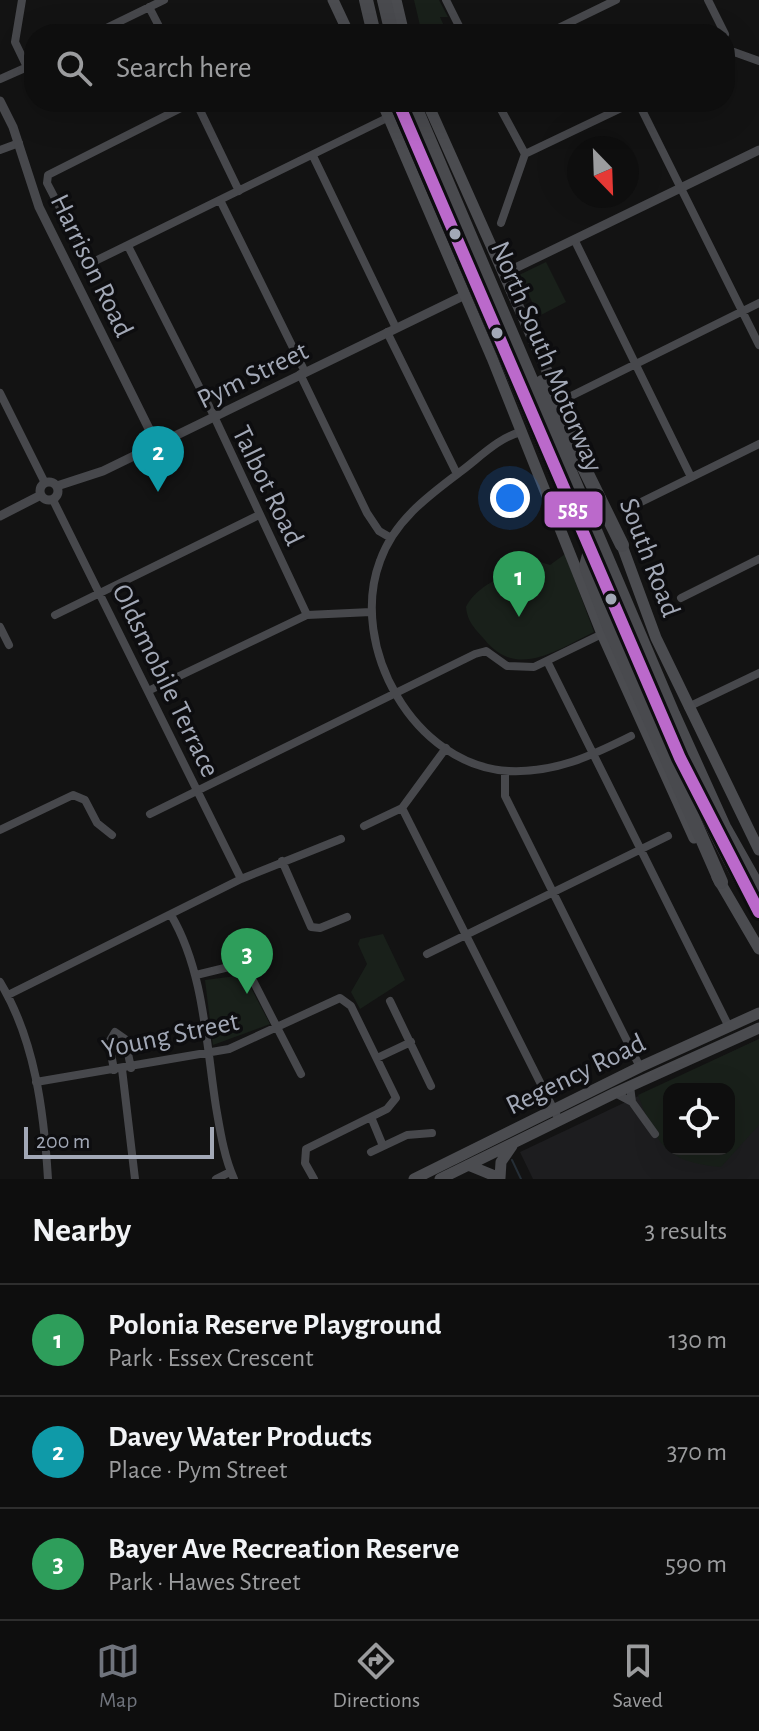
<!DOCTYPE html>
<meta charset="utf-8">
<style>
body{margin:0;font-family:"Alegreya Sans",sans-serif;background:#171717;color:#f1f3f6}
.controls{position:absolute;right:24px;bottom:24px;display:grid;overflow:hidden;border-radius:16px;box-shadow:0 8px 32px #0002}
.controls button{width:72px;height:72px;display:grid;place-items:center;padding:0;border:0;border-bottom:2px solid #2e2e2e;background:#0e0e0e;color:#f1f3f6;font:40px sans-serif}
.compass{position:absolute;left:567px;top:136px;width:72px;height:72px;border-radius:50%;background:#0e0e0e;box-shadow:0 8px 32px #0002;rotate:157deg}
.scale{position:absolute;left:24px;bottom:20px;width:190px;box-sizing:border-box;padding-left:8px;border:4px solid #a2a8b6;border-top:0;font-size:22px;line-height:28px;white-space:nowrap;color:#a2a8b6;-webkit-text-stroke:6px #0d0d0f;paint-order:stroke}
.you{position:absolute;left:510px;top:498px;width:28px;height:28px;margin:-20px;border:6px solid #fff;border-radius:50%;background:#1a73e8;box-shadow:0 0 0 12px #1a73e833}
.badge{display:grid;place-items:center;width:52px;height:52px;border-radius:50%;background:#70747d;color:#fff;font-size:26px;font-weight:700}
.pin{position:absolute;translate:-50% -66px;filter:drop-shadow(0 2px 4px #0008)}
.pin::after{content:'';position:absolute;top:42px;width:28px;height:24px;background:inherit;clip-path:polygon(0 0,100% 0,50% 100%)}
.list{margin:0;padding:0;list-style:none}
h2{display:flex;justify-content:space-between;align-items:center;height:104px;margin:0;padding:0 32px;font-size:34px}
h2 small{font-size:26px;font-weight:400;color:#9b9c9e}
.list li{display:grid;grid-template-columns:52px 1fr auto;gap:24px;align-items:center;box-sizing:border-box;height:112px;padding:0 32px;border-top:2px solid #2e2e2e}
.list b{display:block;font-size:30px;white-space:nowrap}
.list p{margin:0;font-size:26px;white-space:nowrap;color:#9b9c9e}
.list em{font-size:26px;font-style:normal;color:#9b9c9e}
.icon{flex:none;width:44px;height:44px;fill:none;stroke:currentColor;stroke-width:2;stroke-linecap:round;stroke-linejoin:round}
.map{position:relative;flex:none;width:759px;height:1179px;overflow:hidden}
.search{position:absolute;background:#0e0e0e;box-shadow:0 8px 32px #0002;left:24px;right:24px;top:24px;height:88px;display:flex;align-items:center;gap:20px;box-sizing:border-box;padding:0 28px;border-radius:32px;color:#9b9c9e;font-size:30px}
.sheet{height:440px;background:#0e0e0e}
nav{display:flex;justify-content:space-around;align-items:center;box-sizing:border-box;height:112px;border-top:2px solid #2e2e2e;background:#0e0e0e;font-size:22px;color:#9b9c9e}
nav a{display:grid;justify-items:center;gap:4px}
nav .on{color:#70747d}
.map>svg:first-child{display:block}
.built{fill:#1d1d1f;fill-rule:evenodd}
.green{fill:#19201a;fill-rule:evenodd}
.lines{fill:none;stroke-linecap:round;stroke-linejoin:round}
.stream{stroke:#252e36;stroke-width:2}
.minor{stroke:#47484c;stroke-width:8}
.tertiary{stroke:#47484c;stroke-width:9}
.secondary{stroke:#4b4c50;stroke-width:11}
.motorway{stroke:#494a4e;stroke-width:14}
.bus-1-casing{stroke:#0d0d0f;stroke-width:18}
.bus-1{stroke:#bb69cb;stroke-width:12}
.bus-dot{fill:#a2a8b6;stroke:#0d0d0f;stroke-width:3}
.labels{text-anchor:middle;stroke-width:7;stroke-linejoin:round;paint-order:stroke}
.street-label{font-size:28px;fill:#a2a8b6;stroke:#0d0d0f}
.line-badge{stroke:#0d0d0f;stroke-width:3}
.badge-label{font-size:22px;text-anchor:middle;font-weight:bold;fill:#fff}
</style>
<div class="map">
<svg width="759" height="1179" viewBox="0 0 759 1179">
<rect width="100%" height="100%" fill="#131313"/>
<!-- built -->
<path class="built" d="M759 1039V1179H533L520 1152ZM669 1089H729V1149H669Z"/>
<!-- green -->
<path class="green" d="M414 0H439L448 17H440L444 26 422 34Z
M546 262 566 302 539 316 519 275Z
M565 554 594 632C556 650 517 680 484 639 475 629 467 621 466 607 478 582 513 573 537 561L550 565Z
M383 934 405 980 360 1009 351 992 367 964 358 944 360 939Z
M244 975 270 1024 213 1045 205 980Z
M759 1039V1125L721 1167C666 1162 657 1145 638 1095ZM669 1089H729V1149H669Z"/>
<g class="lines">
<!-- stream -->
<path class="stream" d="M512 1160 521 1179"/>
<!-- minor -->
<path class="minor" d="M22 0 15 42 27 67
M446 0 463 34
M708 0 725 34
M149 7 163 34
M94 34 164 0
M331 34 346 27
M546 34 616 0
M725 56 734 52 759 61
M0 79 34 64
M193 102 48 175 47 183 89 264 389 117
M196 102 239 191
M497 102 525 154
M638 102 759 345
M0 150 19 143
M313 156 396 328
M220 200 305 372
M501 223 525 154 634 102
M575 241 691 477
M128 246 212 412 307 615
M387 332 457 474
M300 374 367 513 379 531 391 538
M0 393 45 483
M563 400 759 303
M521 432C499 437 478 459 460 472 428 496 394 521 380 561 348 646 414 766 509 771 555 773 591 756 631 736
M53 500 241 879
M633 506 759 444
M681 598 759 559
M55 615 259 515
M0 627 9 645
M547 661 729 1027
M148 691 307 615 371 612
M688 707 759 673
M505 771V796L640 1067
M402 808 559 1120
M150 814 475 654 486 651 507 666 534 667 602 634
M364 826 402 808 446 748
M0 830 73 795 85 800 97 823 112 835
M282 861 311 927 320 928 347 917
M171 915C204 971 206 1043 216 1107 220 1130 224 1157 234 1179
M427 954 668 836
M196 975 233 966 247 969 301 1074
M0 982C35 1040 44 1112 48 1179
M8 995 241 879 341 839
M390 1001 431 1086
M377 1058 411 1042
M122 1069 135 1179
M114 1070 109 1042 115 1032 125 1039 131 1068
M36 1082 229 1049 340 998 351 1006 396 1098 387 1109 306 1149 305 1163 314 1179
M615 1093 632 1102 630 1086
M632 1102 655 1134
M371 1117 383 1146
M371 1152 407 1135 432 1133
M216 1179 230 1172"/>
<!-- tertiary -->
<path class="tertiary" d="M0 101 13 127 39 207 157 445
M503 274 759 150
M40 491a9 9 0 1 1 18 0a9 9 0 1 1-18 0Z
M57 486 103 471 465 295
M0 516 41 495"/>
<!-- secondary -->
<path class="secondary" d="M333 0 349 34
M396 0 404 34
M382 102 492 358 602 634 694 838
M427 102 589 465
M620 540 656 638 759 850
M717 877 759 949
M468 1165 500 1178 501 1162 512 1146
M414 1179 640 1067 759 1013
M440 1179 615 1093 759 1028"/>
<!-- motorway -->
<path class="motorway" d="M366 0 374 34
M384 0 392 34
M398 102C467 269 538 434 611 599 658 705 700 813 759 912
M413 102 673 714 724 827 759 889
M542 382 622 545
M589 555 586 566 610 629 721 882"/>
<defs>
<path id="bus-1" d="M398 102 680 758 759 912"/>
</defs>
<!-- bus-1 casing -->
<use href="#bus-1" class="bus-1-casing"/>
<!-- bus-1 -->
<use href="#bus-1" class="bus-1"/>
</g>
<!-- markers -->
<g class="bus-dot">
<circle cx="455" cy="234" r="7"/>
<circle cx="497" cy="333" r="7"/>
<circle cx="611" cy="599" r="7"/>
</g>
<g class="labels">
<!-- street labels -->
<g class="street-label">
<text transform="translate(93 265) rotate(64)" y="10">Harrison Road</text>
<text transform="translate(548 356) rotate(67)" y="10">North South Motorway</text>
<text transform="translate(252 374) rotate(-26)" y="10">Pym Street</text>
<text transform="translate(269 485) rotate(64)" y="10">Talbot Road</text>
<text transform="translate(651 557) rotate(69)" y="10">South Road</text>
<text transform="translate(167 680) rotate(64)" y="10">Oldsmobile Terrace</text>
<text transform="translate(170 1034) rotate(-12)" y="10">Young Street</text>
<text transform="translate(575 1073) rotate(-26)" y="10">Regency Road</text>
</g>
</g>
<rect class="line-badge" x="543" y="490" width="61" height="39" rx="8" fill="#bb69cb"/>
<g class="badge-label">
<text x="573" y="517">585</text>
</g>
</svg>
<div class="controls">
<button><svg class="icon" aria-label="locate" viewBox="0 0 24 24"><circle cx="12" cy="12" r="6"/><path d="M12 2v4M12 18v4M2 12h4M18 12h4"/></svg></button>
</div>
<svg class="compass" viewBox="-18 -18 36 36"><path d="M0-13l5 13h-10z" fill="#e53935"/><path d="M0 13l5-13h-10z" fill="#9b9c9e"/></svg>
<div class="scale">200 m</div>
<div class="you"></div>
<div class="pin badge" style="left:519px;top:617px;background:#2e9e5b">1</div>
<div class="pin badge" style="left:158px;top:492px;background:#0f9aa8">2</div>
<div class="pin badge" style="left:247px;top:994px;background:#2e9e5b">3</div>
<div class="search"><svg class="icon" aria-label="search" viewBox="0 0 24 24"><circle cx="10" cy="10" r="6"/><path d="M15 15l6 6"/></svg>Search here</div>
</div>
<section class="sheet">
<h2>Nearby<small>3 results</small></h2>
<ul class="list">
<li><span class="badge" style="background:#2e9e5b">1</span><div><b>Polonia Reserve Playground</b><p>Park · Essex Crescent</p></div><em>130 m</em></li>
<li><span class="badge" style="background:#0f9aa8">2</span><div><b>Davey Water Products</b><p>Place · Pym Street</p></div><em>370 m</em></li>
<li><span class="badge" style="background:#2e9e5b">3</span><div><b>Bayer Ave Recreation Reserve</b><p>Park · Hawes Street</p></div><em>590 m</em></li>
</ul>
</section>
<nav>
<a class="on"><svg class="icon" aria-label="map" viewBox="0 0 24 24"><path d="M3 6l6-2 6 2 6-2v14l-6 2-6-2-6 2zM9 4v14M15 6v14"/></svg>Map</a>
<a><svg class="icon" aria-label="directions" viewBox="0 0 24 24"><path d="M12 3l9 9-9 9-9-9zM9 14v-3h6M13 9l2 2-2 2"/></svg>Directions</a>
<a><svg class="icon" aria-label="saved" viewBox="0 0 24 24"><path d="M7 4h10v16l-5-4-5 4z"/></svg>Saved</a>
</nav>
